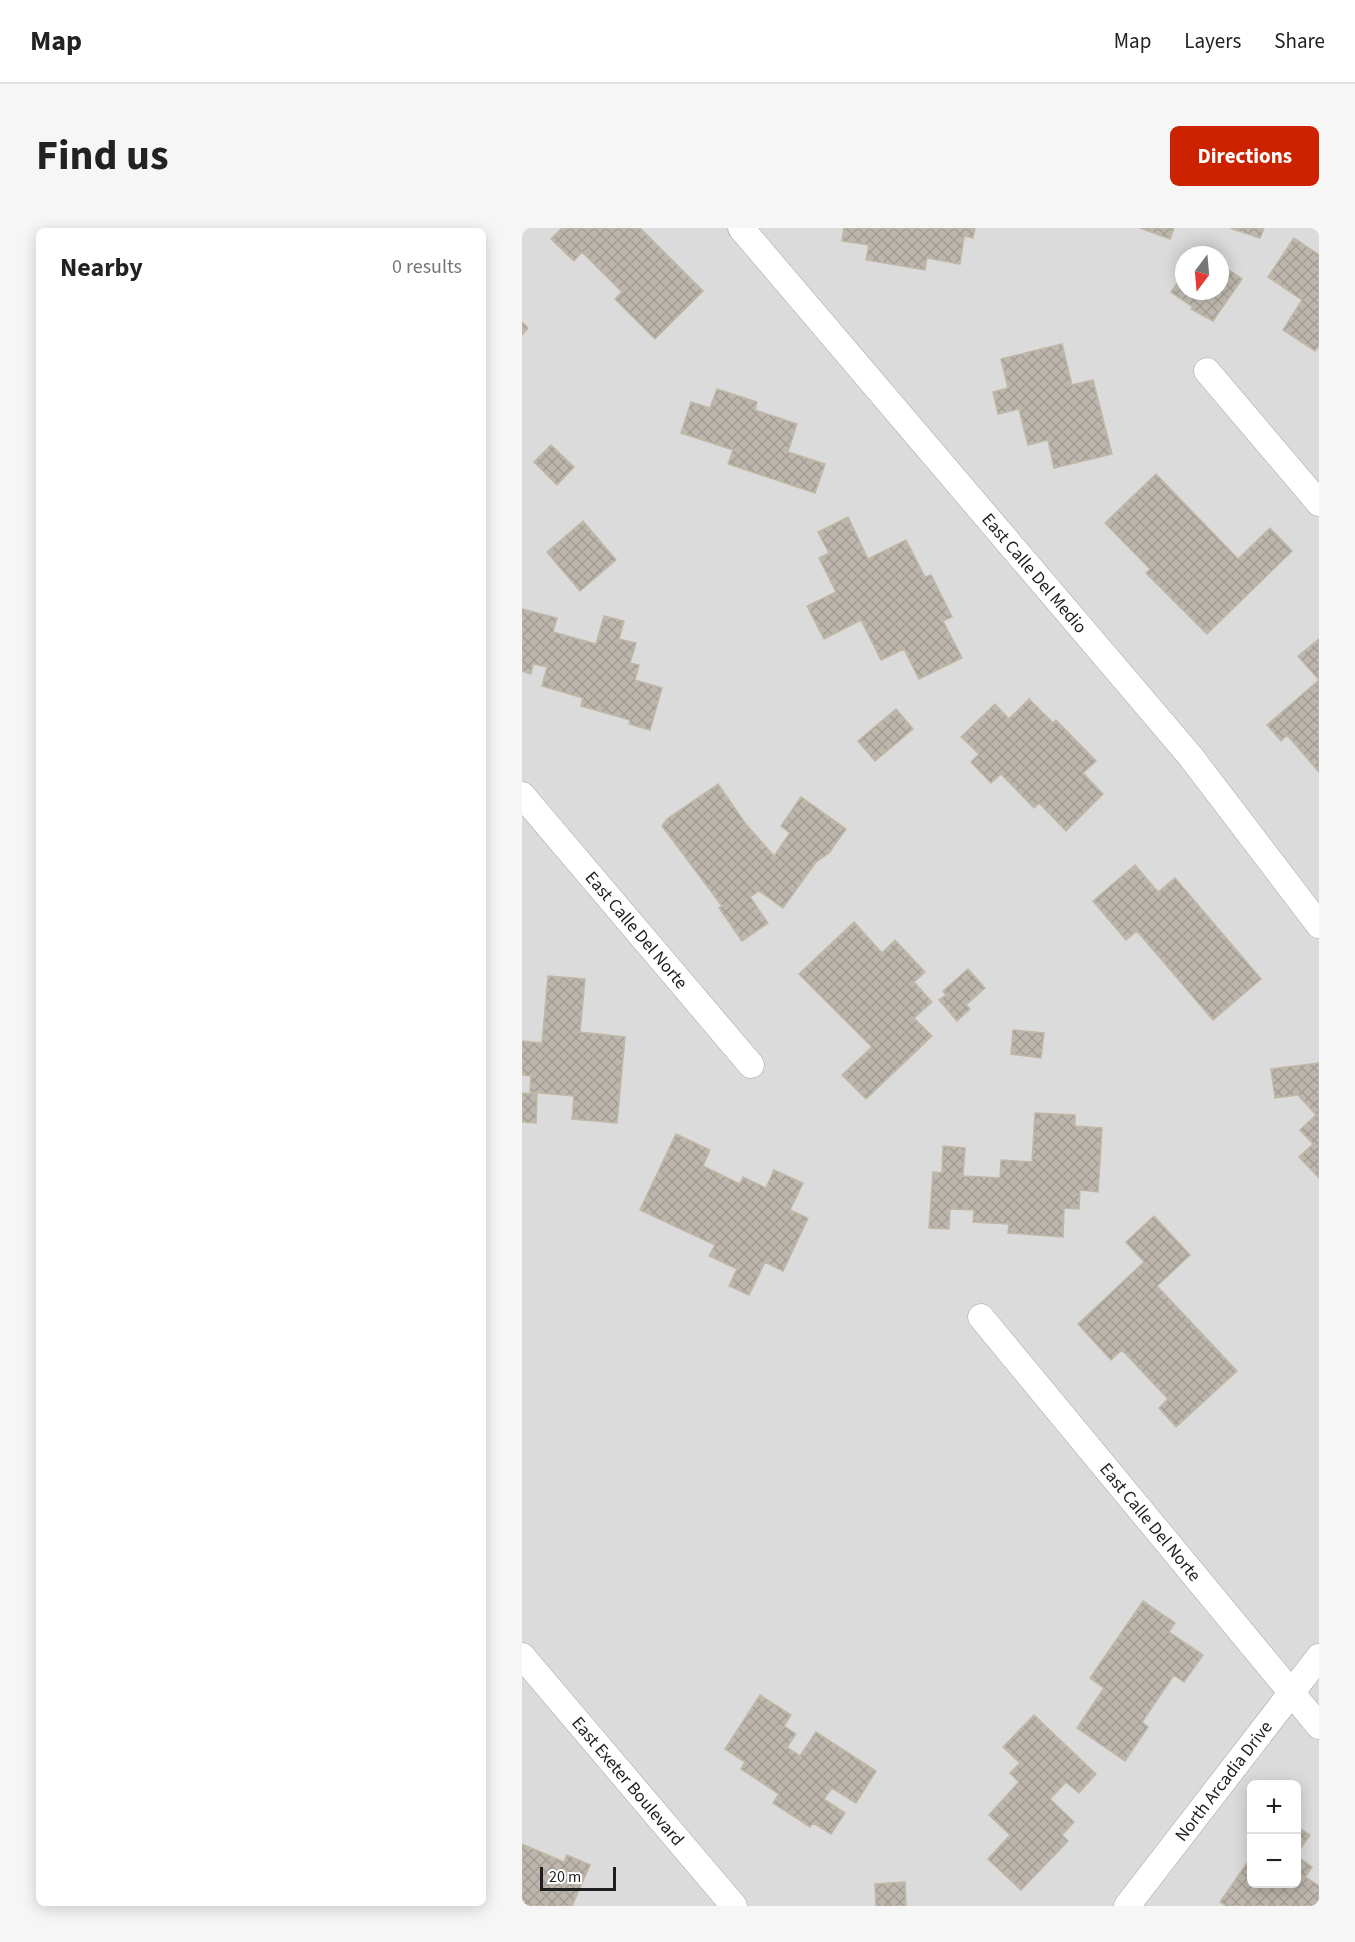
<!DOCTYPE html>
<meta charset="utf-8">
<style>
body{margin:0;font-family:"Source Sans 3",sans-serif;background:#f6f6f6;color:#222}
.controls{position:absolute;right:18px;bottom:18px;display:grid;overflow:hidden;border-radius:9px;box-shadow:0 3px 15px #0003}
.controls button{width:54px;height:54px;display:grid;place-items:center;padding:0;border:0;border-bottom:2px solid #e0e0e0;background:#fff;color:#222;font:30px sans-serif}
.compass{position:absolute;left:653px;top:18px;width:54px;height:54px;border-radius:50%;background:#fff;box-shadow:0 3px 15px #0003;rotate:196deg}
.scale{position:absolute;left:18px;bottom:15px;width:76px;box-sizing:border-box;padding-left:6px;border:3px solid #1e1e1e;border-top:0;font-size:16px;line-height:21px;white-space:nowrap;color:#1e1e1e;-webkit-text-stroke:4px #fff;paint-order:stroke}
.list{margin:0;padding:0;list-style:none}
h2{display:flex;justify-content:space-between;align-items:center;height:78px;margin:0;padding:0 24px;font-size:26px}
h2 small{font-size:20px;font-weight:400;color:#767676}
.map{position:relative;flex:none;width:797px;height:1678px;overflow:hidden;border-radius:9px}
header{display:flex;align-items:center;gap:36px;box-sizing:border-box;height:84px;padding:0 30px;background:#fff;border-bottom:2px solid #e0e0e0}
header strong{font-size:28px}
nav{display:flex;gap:33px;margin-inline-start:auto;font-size:21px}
.intro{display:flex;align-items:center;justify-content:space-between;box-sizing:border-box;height:144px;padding:0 36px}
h1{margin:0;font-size:42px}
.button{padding:15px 27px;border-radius:9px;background:#cd2200;color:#fff;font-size:21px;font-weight:700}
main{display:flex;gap:36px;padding:0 36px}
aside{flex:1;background:#fff;border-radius:9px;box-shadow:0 3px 15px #0003}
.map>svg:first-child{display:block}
.residential{fill:#dcdbdb;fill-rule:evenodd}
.building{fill:url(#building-cross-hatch);stroke:#c1b7a6;stroke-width:1.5}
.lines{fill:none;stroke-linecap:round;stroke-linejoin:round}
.minor-casing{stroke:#a5a5a5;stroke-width:27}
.minor{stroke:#fff;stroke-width:26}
.labels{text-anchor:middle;stroke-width:4.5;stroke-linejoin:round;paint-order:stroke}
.street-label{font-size:18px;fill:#1e1e1e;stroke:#fff}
</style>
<header>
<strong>Map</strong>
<nav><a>Map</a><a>Layers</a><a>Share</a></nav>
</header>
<div class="intro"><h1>Find us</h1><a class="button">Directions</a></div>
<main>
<aside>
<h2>Nearby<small>0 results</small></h2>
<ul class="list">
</ul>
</aside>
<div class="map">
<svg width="797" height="1678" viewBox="0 0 797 1678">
<defs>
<pattern id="building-cross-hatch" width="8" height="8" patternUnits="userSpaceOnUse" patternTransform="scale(1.5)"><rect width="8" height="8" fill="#bcb6ad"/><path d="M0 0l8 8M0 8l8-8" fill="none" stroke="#a19c94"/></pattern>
</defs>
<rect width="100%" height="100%" fill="#efede4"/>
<!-- residential -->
<path class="residential" d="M0 0H797V1678H0ZM662 27H698V63H662ZM730 1556H774V1656H730Z"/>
<!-- building -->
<path class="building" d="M40 0H118L181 63 133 111 93 71 100 64 60 24 52 33 29 11Z
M322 0H453L451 10 442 8 438 36 405 30 403 42 344 32 347 17 320 13Z
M618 0H652L648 11Z
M708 0H742L738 10Z
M772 10 797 27V118L793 123 761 102 780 72 746 49Z
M698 36 720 51 691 93 669 81 671 79 649 64 662 46V63H698Z
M0 94 6 100 0 107Z
M540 116 550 157 571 152 590 226 532 240 526 212 506 217 497 181 476 186 471 164 486 160 479 131Z
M195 161 235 174 233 182 275 196 266 224 303 236 293 265 206 236 211 222 159 205 169 174 188 180Z
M29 217 52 239 35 257 12 234Z
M634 246 716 331 748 300 770 323 685 406 624 345 628 341 583 295Z
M326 289 346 331 384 312 403 349 409 347 430 389 421 393 440 430 397 451 382 421 359 432 339 392 302 411 285 378 314 364 297 330 307 325 296 304Z
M61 293 94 332 58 363 25 324Z
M0 381 35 390 31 404 74 416 82 388 102 393 97 411 114 415 108 435 117 437 113 452 140 460 128 502 107 496 108 492 59 478 61 470 20 458 25 439 11 436 9 446 0 443Z
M797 411V544L765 507 759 513 745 497 797 452 776 428Z
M507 471 531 495 534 492 574 533 561 545 581 566 544 603 517 575 512 580 479 546 469 555 449 534 457 526 439 509 473 476 487 491Z
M374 481 391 501 353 533 336 513Z
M196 556 223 595 252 628 268 605 259 598 279 569 324 601 307 625 294 634 261 680 237 663 228 669 246 695 220 713 197 680 200 678 140 598 145 591Z
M613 637 636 664 653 650 739 751 691 792 615 703 604 712 571 673Z
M332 694 360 725 373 712 403 744 392 754 410 774 392 790 410 808 344 871 320 847 350 819 277 746Z
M446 741 463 760 444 777 448 781 435 793 417 772 424 767 421 763Z
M26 748 63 751 58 804 103 809 95 895 50 891 52 868 8 864 9 848 0 847V813L20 815Z
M491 802 522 805 519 830 489 826Z
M797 835V950L777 929 791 916 778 902 794 887 776 867 753 870 749 841Z
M0 865 15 866 14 895 0 894Z
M513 885 553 887V898L580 900 576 964 558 962 557 981 542 980 541 1009 486 1005 487 996 451 994 452 982 428 981 427 1001 407 1000 411 944 420 945 421 918 443 920 441 948 478 950 479 932 510 934Z
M154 906 188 922 181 938 218 956 221 949 244 960 252 942 281 955 268 982 286 990 261 1043 243 1034 227 1067 207 1058 215 1041 187 1028 193 1017 118 982Z
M632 988 668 1027 635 1058 715 1143 654 1199 637 1180 646 1171 600 1122 589 1132 556 1096 622 1034 604 1014Z
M621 1373 653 1395 647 1404 681 1427 662 1454 652 1447 620 1494 626 1499 603 1533 555 1500 582 1460 568 1450Z
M238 1467 269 1487 262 1498 274 1506 265 1519 278 1528 294 1504 354 1543 334 1575 310 1560 302 1571 323 1585 309 1606 291 1595 288 1599 251 1575 257 1566 219 1541 223 1534 203 1521Z
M512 1487 574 1546 557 1565 544 1554 528 1571 552 1594 540 1607 546 1613 499 1662 466 1631 488 1607 467 1587 497 1554 488 1545 498 1535 481 1519Z
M774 1598 788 1607 774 1627Z
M0 1616 42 1634 45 1627 68 1637 50 1678H0Z
M730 1628V1656H774V1628L790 1639 783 1649 797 1658V1678H704L698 1674Z
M383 1654 384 1678H354L353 1656Z"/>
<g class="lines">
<defs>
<g id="minor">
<path id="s1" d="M219 0 669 529 797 697"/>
<path d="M685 143 797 275"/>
<path id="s2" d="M0 567 229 837"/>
<path id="s3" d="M459 1089 797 1498"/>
<path id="s4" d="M0 1428 212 1678"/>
<path id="s5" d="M605 1678 797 1429"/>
</g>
</defs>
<!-- minor casing -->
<use href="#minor" class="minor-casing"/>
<!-- minor -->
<use href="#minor" class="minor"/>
</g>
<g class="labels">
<!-- street labels -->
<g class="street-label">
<text dy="6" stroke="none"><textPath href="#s1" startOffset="453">East Calle Del Medio</textPath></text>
<text dy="6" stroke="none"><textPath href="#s2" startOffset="177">East Calle Del Norte</textPath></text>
<text dy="6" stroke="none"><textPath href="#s3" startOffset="266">East Calle Del Norte</textPath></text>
<text dy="6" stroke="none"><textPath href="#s4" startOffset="164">East Exeter Boulevard</textPath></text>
<text dy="6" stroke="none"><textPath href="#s5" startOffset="158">North Arcadia Drive</textPath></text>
</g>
</g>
</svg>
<div class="controls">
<button>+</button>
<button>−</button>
</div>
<svg class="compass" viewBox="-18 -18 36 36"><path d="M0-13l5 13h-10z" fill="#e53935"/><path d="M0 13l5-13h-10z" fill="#767676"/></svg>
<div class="scale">20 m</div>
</div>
</main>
